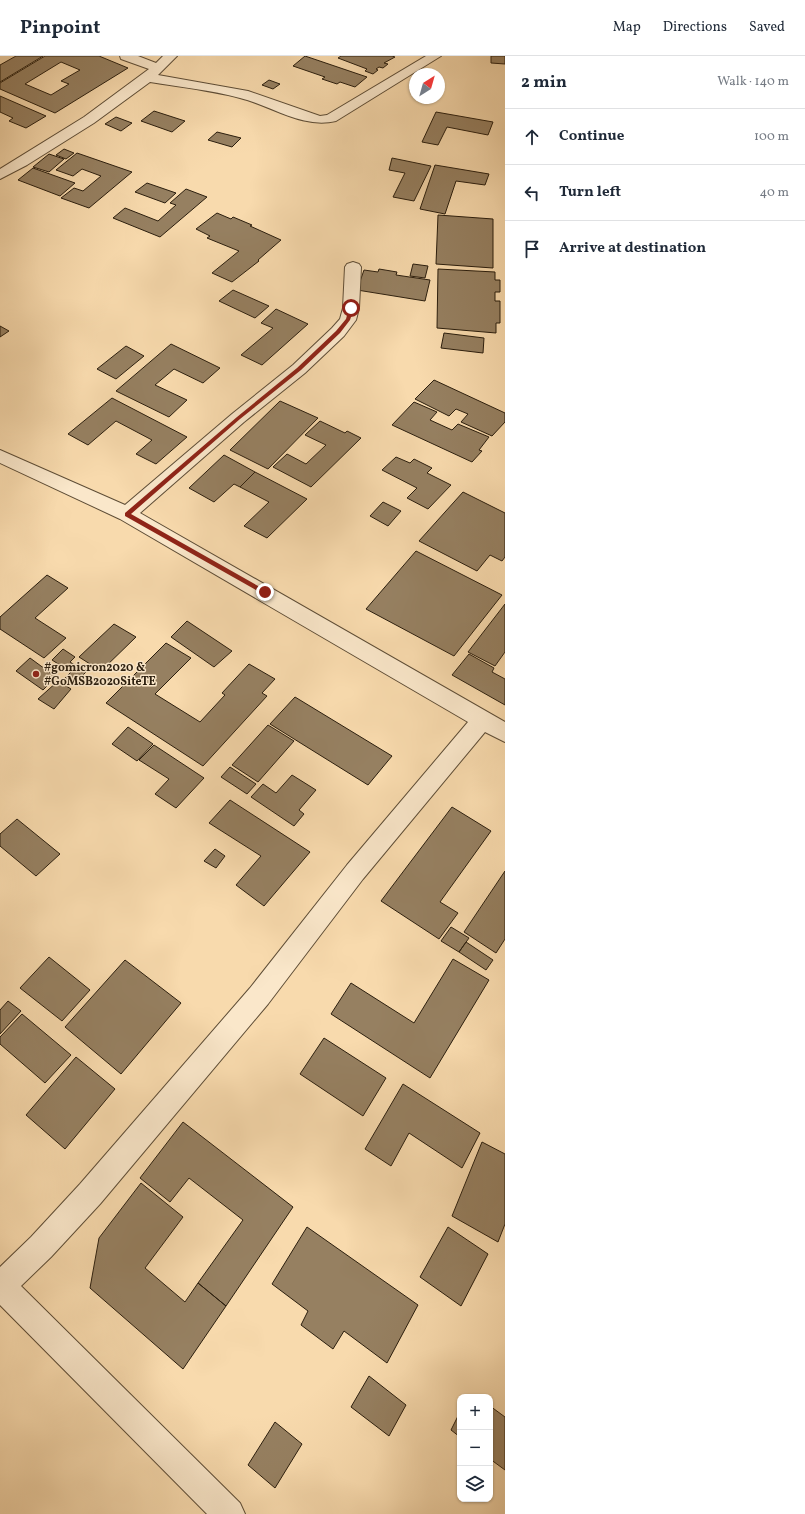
<!DOCTYPE html>
<meta charset="utf-8">
<style>
body{margin:0;font-family:Vollkorn,serif;background:#f2f2f3;color:#1f2937}
.controls{position:absolute;right:12px;bottom:12px;display:grid;overflow:hidden;border-radius:8px;box-shadow:0 1px 3px #0004}
.controls button{width:36px;height:36px;display:grid;place-items:center;padding:0;border:0;border-bottom:1px solid #e0e1e3;background:#fff;color:#1f2937;font:20px sans-serif}
.compass{position:absolute;left:409px;top:12px;width:36px;height:36px;border-radius:50%;background:#fff;box-shadow:0 1px 3px #0004;rotate:37deg}
.stop{position:absolute;width:12px;height:12px;margin:-9px;border:3px solid #8f2418;border-radius:50%;background:#fff}
.stop.end{background:#8f2418;border-color:#fff;box-shadow:0 1px 4px #0008}
.list{margin:0;padding:0;list-style:none}
h2{display:flex;justify-content:space-between;align-items:center;height:52px;margin:0;padding:0 16px;font-size:17px}
h2 small{font-size:13px;font-weight:400;color:#747a83}
.list li{display:grid;grid-template-columns:26px 1fr auto;gap:12px;align-items:center;box-sizing:border-box;height:56px;padding:0 16px;border-top:1px solid #e0e1e3}
.list b{display:block;font-size:15px;white-space:nowrap}
.list em{font-size:13px;font-style:normal;color:#747a83}
.icon{flex:none;width:22px;height:22px;fill:none;stroke:currentColor;stroke-width:2;stroke-linecap:round;stroke-linejoin:round}
.map{position:relative;flex:none;width:505px;height:1458px;overflow:hidden}
header{display:flex;align-items:center;gap:24px;box-sizing:border-box;height:56px;padding:0 20px;background:#fff;border-bottom:1px solid #e0e1e3}
header strong{font-size:19px}
nav{display:flex;gap:22px;margin-inline-start:auto;font-size:14px}
main{display:flex}
aside{flex:1;background:#fff}
.map>svg:first-child{display:block}
.building{fill:#968061;stroke:#2b1e0e;fill-rule:evenodd}
.lines{fill:none;stroke-linecap:round;stroke-linejoin:round}
.minor-casing{stroke:#5e4d36;stroke-width:2}
.minor{fill:#fae7ca;fill-rule:evenodd}
.route{fill:#8f2418}
.poi-dot{fill:#8f2418;stroke:#fae7ca;stroke-width:1.5}
.labels{text-anchor:middle;stroke-width:3;stroke-linejoin:round;paint-order:stroke}
.poi-label{font-size:12px;font-weight:bold;fill:#2b1e0e;stroke:#fae7ca;text-anchor:start}
</style>
<header>
<strong>Pinpoint</strong>
<nav><a>Map</a><a>Directions</a><a>Saved</a></nav>
</header>
<main>
<div class="map">
<svg width="505" height="1458" viewBox="0 0 505 1458">
<rect width="100%" height="100%" fill="#f8daad"/>
<filter id="stains"><feTurbulence type="fractalNoise" baseFrequency=".005" numOctaves="4"/><feColorMatrix values="0 0 0 0 .2 0 0 0 0 .09 0 0 0 0 .02 0 0 0 .5 -.17"/></filter>
<radialGradient id="worn" r=".72"><stop offset=".6" stop-color="#630" stop-opacity="0"/><stop offset="1" stop-color="#630" stop-opacity=".3"/></radialGradient>
<!-- building -->
<path class="building" d="M16 0H43L0 26V9Z
M45 0H99L128 12 55 57 0 33V27ZM61 6 80 14 61 25 69 28 51 39 25 28Z
M305 0 367 21 355 31 340 26 337 28 322 23 325 21 293 10Z
M341 0H392L395 1 384 7 388 8 383 12 379 11 376 13 378 14 373 18 365 15 367 13 338 2Z
M491 0H505V8L491 7Z
M269 24 280 28 273 33 262 29Z
M0 40 46 60 26 72 9 65 13 62 0 56Z
M154 55 185 65 172 76 141 65Z
M436 56 493 66 488 79 447 71 438 89 422 86Z
M116 61 132 67 121 75 105 68Z
M217 76 241 82 232 91 208 84Z
M64 93 74 97 66 103 56 99Z
M77 97 132 116 89 152 61 142 74 132 83 135 101 120 82 113 73 120 56 114Z
M49 98 64 103 49 116 33 111Z
M392 102 431 110 414 145 393 141 405 117 389 114Z
M435 109 489 118 485 129 456 125 445 158 420 153Z
M33 112 75 127 60 140 18 124Z
M147 127 176 137 165 147 135 136Z
M186 133 207 141 160 181 113 162 125 152 158 165 176 149 170 147Z
M217 157 231 163 233 161 252 169 250 170 281 184 258 204 259 205 232 226 212 217 239 195 207 182 210 180 196 173Z
M438 159 493 163V212L436 208Z
M413 208 428 210 425 222 410 220Z
M379 213 397 216 396 219 430 224 425 245 357 234 364 214 378 216Z
M438 213 495 216V224H500V236H495V245H500V267H496V277L437 272Z
M233 234 269 250 255 262 219 245Z
M276 253 308 268 262 309 241 299 273 272 261 267Z
M0 270 9 275 0 281Z
M444 277 484 282 483 297 441 292Z
M171 288 220 312 203 327 174 313 155 329 187 344 169 361 116 335Z
M126 290 144 300 116 323 97 313Z
M434 324 505 357V366L492 380 461 366 468 358 456 353 449 360 415 343Z
M112 342 187 381 156 408 136 398 152 384 116 365 88 389 68 378Z
M280 345 318 362 268 413 230 394Z
M414 346 437 356 430 364 452 374 458 368 489 381 479 394 482 395 472 406 392 369Z
M320 365 345 377 347 375 361 382 311 431 273 411 287 398 306 408 326 389 305 379Z
M224 399 255 416 240 431 234 428 214 446 189 432Z
M396 401 410 407 414 403 432 412 427 417 451 429 428 453 407 442 417 432 382 414Z
M255 416 307 443 267 482 244 470 269 446 240 431Z
M463 436 505 457V501L502 505 490 499 477 515 419 485Z
M383 446 401 455 388 470 370 460Z
M416 495 502 539 454 600 366 553Z
M47 519 68 532 35 562 66 582 44 602 0 573V561Z
M505 548V596L495 610 468 596Z
M187 565 232 595 214 611 171 581Z
M114 568 136 581 101 615 79 601Z
M166 587 191 602 155 638 200 666 225 639 222 637 249 608 275 623 262 637 267 640 203 710 106 647Z
M63 593 75 601 70 606 86 616 74 628 65 622 71 616 52 604Z
M469 598 494 612 492 616 505 623V649L452 619Z
M30 602 56 621 43 634 16 615Z
M58 625 71 633 54 653 38 643Z
M295 641 392 700 368 729 270 668Z
M268 669 294 685 258 726 232 709Z
M128 671 153 688 137 705 112 688Z
M154 689 204 722 176 752 155 738 169 723 139 704Z
M230 711 256 728 247 738 221 721Z
M292 719 316 734 299 754 304 758 294 770 251 741 263 728 276 737Z
M230 744 310 796 264 850 236 829 261 800 209 767Z
M452 751 491 775 440 846 458 857 439 883 381 845Z
M17 763 60 798 36 820 0 790V778Z
M215 793 225 800 216 812 204 805Z
M505 815V883L496 897 464 876Z
M451 871 469 882 459 896 441 885Z
M466 886 493 904 486 914 459 896Z
M49 901 90 934 62 965 20 932Z
M453 903 489 924 430 1022 331 958 351 927 414 967Z
M125 904 181 947 121 1018 65 971Z
M8 945 21 955 0 978V954Z
M22 958 71 999 45 1027 0 988V981Z
M324 982 386 1022 363 1060 300 1018Z
M76 1001 115 1033 65 1093 26 1059Z
M403 1028 480 1077 462 1112 409 1077 391 1110 365 1093Z
M183 1066 293 1151 226 1250 198 1227 243 1164 189 1122 170 1146 140 1122Z
M482 1086 505 1098V1168L498 1186 452 1160Z
M141 1127 183 1161 145 1212 185 1246 198 1227 226 1250 183 1313 90 1232 99 1182Z
M307 1171 418 1249 387 1307 344 1275 333 1293 301 1269 308 1255 272 1228Z
M448 1171 488 1198 461 1250 420 1221Z
M369 1320 406 1349 389 1380 351 1351Z
M490 1350 505 1361V1414L490 1403Z
M460 1356V1381L451 1374Z
M275 1366 302 1388 275 1432 248 1409Z"/>
<g class="lines">
<defs>
<path id="minor" d="M120 0H138L156 7 163 0H177L158 19 248 35 320 60 327 59 426 0H441L336 65C302 73 272 50 240 42 211 34 180 31 150 26L94 67 27 109 0 123V113L84 61 149 13 121 3Z
M353 206 359 208 361 211 359 252 356 264 344 280 305 317 244 366 140 457 505 666V686L485 676 363 823 268 948 100 1148 51 1201 21 1230 240 1447 245 1458H207L0 1249V1211L31 1181 80 1128 250 932 347 809 468 666 120 463 0 407V394L125 449 232 358 293 309 332 272 340 263 343 252 345 211 347 208Z"/>
</defs>
<!-- minor casing -->
<use href="#minor" class="minor-casing"/>
<!-- minor -->
<use href="#minor" class="minor"/>
</g>
<!-- route -->
<path class="route" d="M351 250 354 252 350 264 340 277 301 314 240 363 131 458 267 535V538H263L125 460V457L237 361 297 312 336 275 346 263 349 252Z"/>
<!-- markers -->
<circle class="poi-dot" cx="36" cy="618" r="4"/>
<g class="labels">
<!-- poi labels -->
<g class="poi-label">
<text x="44" y="615">#gomicron2020 &amp;<tspan x="44" dy="14">#GoMSB2020SiteTE</tspan></text>
</g>
</g>
<rect width="100%" height="100%" filter="url(#stains)"/>
<rect width="100%" height="100%" fill="url(#worn)"/>
</svg>
<div class="controls">
<button>+</button>
<button>−</button>
<button><svg class="icon" aria-label="layers" viewBox="0 0 24 24"><path d="M12 4l9 5-9 5-9-5zM3 14l9 5 9-5"/></svg></button>
</div>
<svg class="compass" viewBox="-18 -18 36 36"><path d="M0-13l5 13h-10z" fill="#e53935"/><path d="M0 13l5-13h-10z" fill="#747a83"/></svg>
<div class="stop" style="left:351px;top:252px"></div>
<div class="stop end" style="left:265px;top:536px"></div>
</div>
<aside>
<h2>2 min<small>Walk · 140 m</small></h2>
<ul class="list">
<li><svg class="icon" aria-label="ahead" viewBox="0 0 24 24"><path d="M12 20V5M6 11l6-6 6 6"/></svg><div><b>Continue</b></div><em>100 m</em></li>
<li><svg class="icon" aria-label="left" viewBox="0 0 24 24"><path d="M17 20v-9H6M10 6l-5 5 5 5"/></svg><div><b>Turn left</b></div><em>40 m</em></li>
<li><svg class="icon" aria-label="arrive" viewBox="0 0 24 24"><path d="M6 21V4h12l-3 4 3 4H6"/></svg><div><b>Arrive at destination</b></div></li>
</ul>
</aside>
</main>
